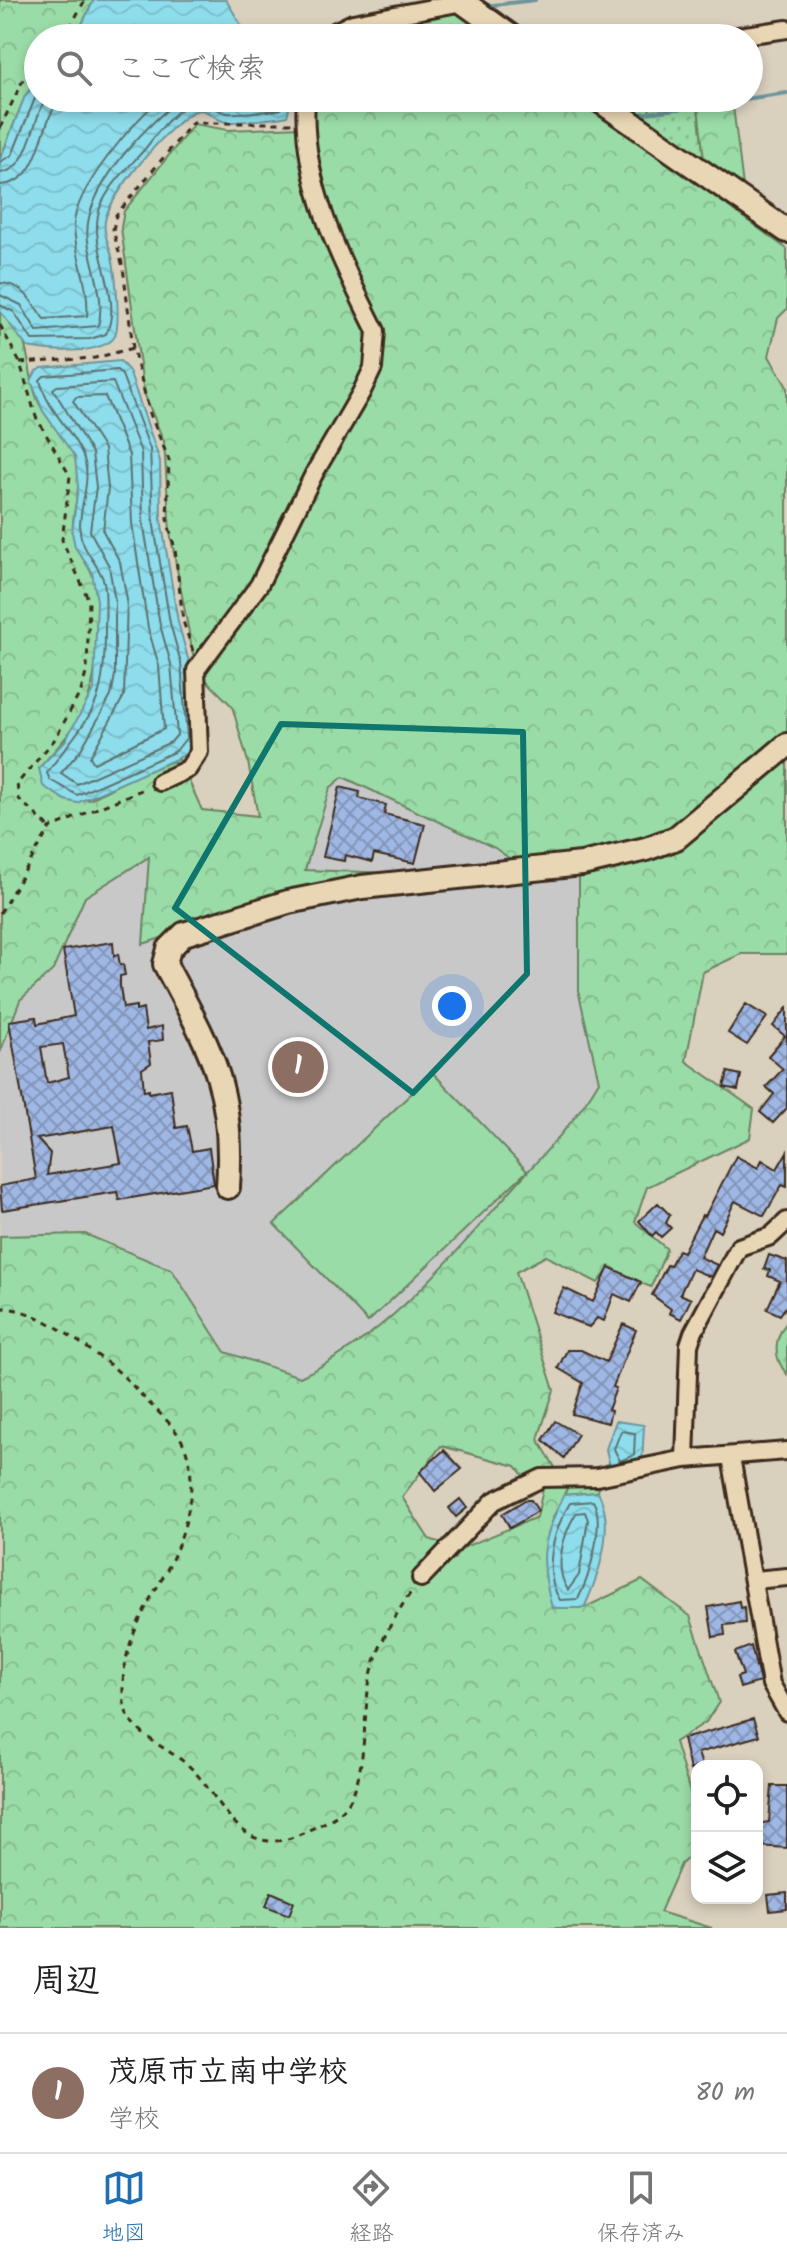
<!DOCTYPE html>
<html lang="ja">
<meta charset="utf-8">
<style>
body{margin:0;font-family:Kalam,"Klee One",sans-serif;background:#f6f6f6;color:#202124}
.controls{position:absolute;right:24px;bottom:24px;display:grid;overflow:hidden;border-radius:16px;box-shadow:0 4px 12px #0003}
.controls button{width:72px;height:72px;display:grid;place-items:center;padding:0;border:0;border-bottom:2px solid #e0e0e0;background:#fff;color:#202124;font:40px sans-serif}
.you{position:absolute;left:452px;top:1006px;width:28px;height:28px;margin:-20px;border:6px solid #fff;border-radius:50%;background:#1a73e8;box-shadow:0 0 0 12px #1a73e833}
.badge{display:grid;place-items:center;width:52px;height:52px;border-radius:50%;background:#1f6fb2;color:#fff;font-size:26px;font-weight:700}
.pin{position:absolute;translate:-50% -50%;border:4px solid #fff;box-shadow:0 2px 8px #0006}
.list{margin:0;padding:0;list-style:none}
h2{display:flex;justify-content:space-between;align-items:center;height:104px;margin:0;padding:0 32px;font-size:34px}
h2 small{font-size:26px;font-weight:400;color:#757577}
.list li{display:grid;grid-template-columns:52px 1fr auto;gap:24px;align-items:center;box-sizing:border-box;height:120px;padding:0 32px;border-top:2px solid #e0e0e0}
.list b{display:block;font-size:30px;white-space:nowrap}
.list p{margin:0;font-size:26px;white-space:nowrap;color:#757577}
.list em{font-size:26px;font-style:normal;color:#757577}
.icon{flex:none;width:44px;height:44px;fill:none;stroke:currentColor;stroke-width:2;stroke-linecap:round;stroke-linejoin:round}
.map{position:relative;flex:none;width:787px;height:1928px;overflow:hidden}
.search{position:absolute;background:#fff;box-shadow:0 4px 12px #0003;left:24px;right:24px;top:24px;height:88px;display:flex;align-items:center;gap:20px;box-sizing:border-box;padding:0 28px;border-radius:44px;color:#757577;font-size:30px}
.sheet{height:224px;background:#fff}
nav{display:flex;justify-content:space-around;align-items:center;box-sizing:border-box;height:112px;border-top:2px solid #e0e0e0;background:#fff;font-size:22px;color:#757577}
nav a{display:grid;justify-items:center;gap:4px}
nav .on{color:#1f6fb2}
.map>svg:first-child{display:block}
.built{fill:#c8c8c9}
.grass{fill:url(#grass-dots);stroke:#6a8362;stroke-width:2}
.forest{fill:url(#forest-crowns);stroke:#6a8362;stroke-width:2}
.green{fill:#9adca7;stroke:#6a8362;stroke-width:2}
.water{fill:url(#water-waves);stroke:#6d959a;stroke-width:2}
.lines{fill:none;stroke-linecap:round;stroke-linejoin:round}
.shore{stroke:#5c7270;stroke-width:2}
.stream{stroke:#6d959a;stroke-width:4}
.building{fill:url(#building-cross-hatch);stroke:#3b2a1e;stroke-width:2;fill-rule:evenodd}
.street-casing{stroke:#3b2a1e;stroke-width:22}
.secondary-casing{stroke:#3b2a1e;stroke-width:28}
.path{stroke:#3b2a1e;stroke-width:3;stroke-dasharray:6 6;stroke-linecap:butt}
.street{stroke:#e9d6b4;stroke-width:16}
.secondary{stroke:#e9d6b4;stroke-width:22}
.marked{fill:none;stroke:#0f766e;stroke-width:6;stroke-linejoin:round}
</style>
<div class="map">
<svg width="787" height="1928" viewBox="0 0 787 1928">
<defs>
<pattern id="grass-dots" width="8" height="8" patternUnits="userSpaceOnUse" patternTransform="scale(2)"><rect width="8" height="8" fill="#9adca7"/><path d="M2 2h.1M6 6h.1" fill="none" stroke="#86bd8f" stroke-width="1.8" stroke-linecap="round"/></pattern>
<pattern id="forest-crowns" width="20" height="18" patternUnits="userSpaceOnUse" patternTransform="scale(2)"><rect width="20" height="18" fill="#9adca7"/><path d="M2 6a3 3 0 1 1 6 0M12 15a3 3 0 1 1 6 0" fill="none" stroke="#86bd8f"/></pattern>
<pattern id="water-waves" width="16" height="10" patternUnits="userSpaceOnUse" patternTransform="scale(2)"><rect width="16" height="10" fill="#8eddec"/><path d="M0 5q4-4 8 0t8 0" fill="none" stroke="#7bbeca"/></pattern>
<pattern id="building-cross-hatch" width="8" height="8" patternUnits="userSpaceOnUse" patternTransform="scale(2)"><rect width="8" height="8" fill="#9fb7e4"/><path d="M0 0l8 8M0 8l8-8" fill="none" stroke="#8395b8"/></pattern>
</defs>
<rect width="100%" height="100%" fill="#dad0be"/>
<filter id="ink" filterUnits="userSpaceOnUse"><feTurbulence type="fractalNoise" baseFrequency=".0125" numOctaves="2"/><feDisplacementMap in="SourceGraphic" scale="16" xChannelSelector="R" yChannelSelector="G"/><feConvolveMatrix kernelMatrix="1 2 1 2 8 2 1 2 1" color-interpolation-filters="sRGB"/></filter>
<g filter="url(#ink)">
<!-- built -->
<path class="built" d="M343 777 495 848 513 861 579 869V994L599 1081 577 1118 439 1273 338 1360 300 1377 225 1352 172 1270 85 1234 0 1236V1053L20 1000 53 970 85 897 149 857 143 943 305 870 330 787Z"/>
<!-- grass -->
<path class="grass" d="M607 98H648L651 113 698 107 705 168Z
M600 1480 598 1492 564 1495 569 1484Z"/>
<!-- forest -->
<path class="forest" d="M0 0H94L75 38H38V79L25 96 0 159Z
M455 10 489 38H331L343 29Z
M311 98H578L787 249V309L778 318 769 356 787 387V954H741L703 972 686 1061 754 1109 750 1138 647 1187 635 1222 667 1249 651 1287 608 1270 598 1283 546 1256 516 1272 554 1390 538 1439 559 1474 525 1478 516 1466 441 1446 402 1497 429 1539 460 1549 537 1517 544 1484H569L551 1522 552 1608H584L642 1580 690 1616 719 1702 706 1722 675 1742 692 1799 697 1802V1850L681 1864 660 1912 712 1928H0V1236L85 1234 172 1270 225 1352 300 1377C387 1337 449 1260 512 1189 544 1153 574 1124 599 1081L579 994V869L653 858 681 849 683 828 642 845 513 861 495 848 343 777 330 788 305 870 426 874 307 890 143 944 149 857 85 897 53 970 20 1000 0 1053V312C31 332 26 362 35 393 42 416 63 434 74 455 87 480 70 509 73 534 75 554 91 565 96 584 99 599 97 617 97 633 97 698 83 721 39 768L89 800 138 774 179 759 202 810 258 816 248 762 232 706 196 670 170 532 164 442 144 393 121 228 124 211 194 124 228 130 301 127Z
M648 98H693L694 101 732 98 744 194 705 168 698 107 650 113Z
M787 1322V1374C773 1358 773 1339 787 1322Z"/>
<!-- green -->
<path class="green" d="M433 1073 527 1171 368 1322 274 1224Z"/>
<!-- water -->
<path class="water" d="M94 0H226L249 38H75Z
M38 79V98H292L287 116C282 118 230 123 226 122 214 120 206 105 193 112 170 124 109 195 105 221 103 234 109 244 112 256 115 271 123 331 112 340 94 355 48 351 27 347L0 311V160L25 96Z
M120 361 129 371 160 461 161 519 178 622 189 662 195 737 187 754 77 803 65 800 43 786 39 768 65 741 94 689 97 601 92 572 75 547 72 532 78 487 75 457 43 411 31 381 36 371 42 368Z
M616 1421 644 1425 642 1465 611 1471 606 1449Z
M598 1492C616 1526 599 1575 584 1608H552C539 1559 541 1541 564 1495Z"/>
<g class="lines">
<!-- shore -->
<path class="shore" d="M0 162 12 155 38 91
M0 173C30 171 32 119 46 98
M0 185C44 183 37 124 61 98
M0 283C25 284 31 302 44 319L87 316C90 284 74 255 74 224 75 190 135 118 162 98
M0 295 21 305 37 331 98 326C106 299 92 268 88 241 80 193 145 125 182 98
M0 305 14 312 32 340 90 339 106 334C125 295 86 247 100 208 108 186 129 167 144 150 157 134 173 110 193 103 207 98 214 111 227 113 232 114 276 111 281 109L285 98
M117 370 122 375 150 449 153 520 170 623 181 663 187 737 176 751 77 795 50 780 47 773C91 712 105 711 105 631 105 615 107 597 104 582 99 564 82 551 80 532 78 506 94 480 82 454 70 427 47 410 40 380L44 376Z
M113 382 141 452 143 521 160 625 171 664 177 735 171 742 77 784 61 773 80 751 111 696 115 675V601L109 566 90 531 96 487 92 453 53 389 57 386Z
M105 396 129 455 132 523 148 628 159 666 164 729 94 763 90 757 124 696 127 600 120 562 103 531 108 488 104 449 73 401 76 397Z
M621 1431 635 1433 634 1455 620 1461 614 1449Z
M593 1501C606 1521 589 1579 578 1599L560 1600C542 1571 553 1531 570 1503Z
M585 1512 588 1520 579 1575 568 1590C553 1568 563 1535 576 1513Z"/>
<!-- stream -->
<path class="stream" d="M485 6 535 0
M640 114 787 93"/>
</g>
<!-- building -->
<path class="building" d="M340 787 360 792 359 798 386 805 384 814 425 824 415 863 374 854 372 862 345 855 344 861 323 857Z
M113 942 114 956 118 954 120 965 123 964 125 975 120 976V986L123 1008 136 1006V1011L143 1009 146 1030 162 1026 163 1040 148 1042 151 1063 142 1069 144 1091 149 1090V1093L171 1089 176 1128 187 1126 192 1151 209 1148 214 1184 119 1200 117 1192 2 1210 0 1186 36 1179 9 1021 36 1017 37 1024 74 1016 63 950ZM63 1044 69 1077 47 1083 41 1047ZM114 1126 121 1163 47 1175 50 1153 37 1139Z
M746 1004 767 1017 747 1045 728 1033Z
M787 1008V1108L773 1123 760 1112 774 1094 766 1087 783 1069 768 1056 785 1036 773 1026Z
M728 1072 741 1075 738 1090 724 1087Z
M787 1152V1187L782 1185 764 1216 735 1201 720 1232 713 1228 700 1257 717 1265 711 1277 692 1269 680 1294 691 1299 681 1319 669 1313 671 1309 652 1295 667 1265 670 1266 678 1250 683 1252 702 1215 705 1216 736 1156 758 1168 762 1160 777 1169Z
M658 1203 670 1215 666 1223 671 1228 661 1237 656 1232 652 1236 639 1221Z
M769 1255 787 1261V1305L780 1315 767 1309 780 1281 768 1276 770 1270 764 1269Z
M609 1267 641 1282 631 1302 614 1294 604 1321 597 1318 589 1327 552 1312 564 1288 593 1302Z
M623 1324 636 1330 613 1387 616 1388 608 1410 611 1411 608 1423 572 1414 583 1383 558 1368 567 1350H581L606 1362Z
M555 1421 578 1434 564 1458 543 1440Z
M444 1450 462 1469 435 1491 420 1472Z
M460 1499 467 1508 456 1517 449 1508Z
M525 1500H531L538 1511 510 1528 502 1514Z
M739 1601 740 1608 744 1607 745 1623 724 1625 725 1635 713 1637 708 1607Z
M751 1646 760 1682 740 1688 737 1677 743 1675 735 1652Z
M753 1719 759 1736 698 1753 702 1765 690 1770 683 1739Z
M772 1786H787V1848L757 1846V1824L769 1822Z
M271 1892 294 1902 289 1915 266 1906Z
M787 1893V1909L770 1911 768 1895Z"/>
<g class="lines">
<defs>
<path id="street" d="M322 38 353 23 463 2
M724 38 787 29
M160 782 188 769 199 752 196 670 259 585 315 472 361 393 373 368 376 331C340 259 300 180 306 98
M731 1457 771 1684 787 1712
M685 1459 689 1345 693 1333 739 1247 771 1236 787 1221
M421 1578 494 1501 542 1478 597 1477 685 1459 787 1451
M754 1580 787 1577"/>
<path id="secondary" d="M460 0 513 38
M596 98 787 231
M228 1187C235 1087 210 1049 165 964L169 949 184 934 288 902 362 887 582 864 646 849 676 838 787 745"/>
</defs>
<!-- street casing -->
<use href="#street" class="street-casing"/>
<!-- secondary casing -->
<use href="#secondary" class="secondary-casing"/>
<!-- path -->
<path class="path" d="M64 38 85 0
M0 128 22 82 38 64
M0 325 20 363 36 417 70 476 62 540 89 601 87 670 81 691 55 739 17 784 19 799 50 828
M20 363 95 358 133 348
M193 651 183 621 175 549 167 519 169 460 150 414 133 348 123 267 113 230 116 215 192 123H293
M0 913 50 828 146 788
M0 1308C37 1308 78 1341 106 1362 121 1372 133 1386 145 1399 159 1413 176 1427 184 1445 202 1488 182 1546 159 1584 138 1618 118 1661 124 1703 128 1735 171 1748 191 1768 228 1806 242 1865 307 1831 321 1824 338 1818 347 1805 368 1774 362 1711 371 1675 379 1642 394 1617 413 1589"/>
<!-- street -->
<use href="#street" class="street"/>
<!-- secondary -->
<use href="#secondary" class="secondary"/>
</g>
</g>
<!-- marked area -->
<path class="marked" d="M281 724 523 732 527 974 413 1093 175 908Z"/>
</svg>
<div class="controls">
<button><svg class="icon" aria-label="locate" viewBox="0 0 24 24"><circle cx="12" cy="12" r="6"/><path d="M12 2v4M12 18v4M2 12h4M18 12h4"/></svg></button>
<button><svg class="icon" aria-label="layers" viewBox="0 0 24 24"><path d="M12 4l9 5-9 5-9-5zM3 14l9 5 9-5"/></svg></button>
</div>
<div class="you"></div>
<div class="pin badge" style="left:298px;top:1067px;background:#8d6e63">1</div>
<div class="search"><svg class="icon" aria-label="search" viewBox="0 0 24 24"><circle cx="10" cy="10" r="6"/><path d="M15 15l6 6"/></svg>ここで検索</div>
</div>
<section class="sheet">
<h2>周辺<small></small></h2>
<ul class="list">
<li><span class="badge" style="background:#8d6e63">1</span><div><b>茂原市立南中学校</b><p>学校</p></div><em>80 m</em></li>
</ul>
</section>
<nav>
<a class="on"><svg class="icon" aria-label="map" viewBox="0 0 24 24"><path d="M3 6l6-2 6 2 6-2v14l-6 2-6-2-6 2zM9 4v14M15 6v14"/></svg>地図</a>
<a><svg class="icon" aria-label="directions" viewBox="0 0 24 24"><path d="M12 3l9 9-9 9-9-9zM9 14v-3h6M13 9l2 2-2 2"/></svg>経路</a>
<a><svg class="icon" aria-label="saved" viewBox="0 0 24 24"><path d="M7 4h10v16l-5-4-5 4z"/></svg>保存済み</a>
</nav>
